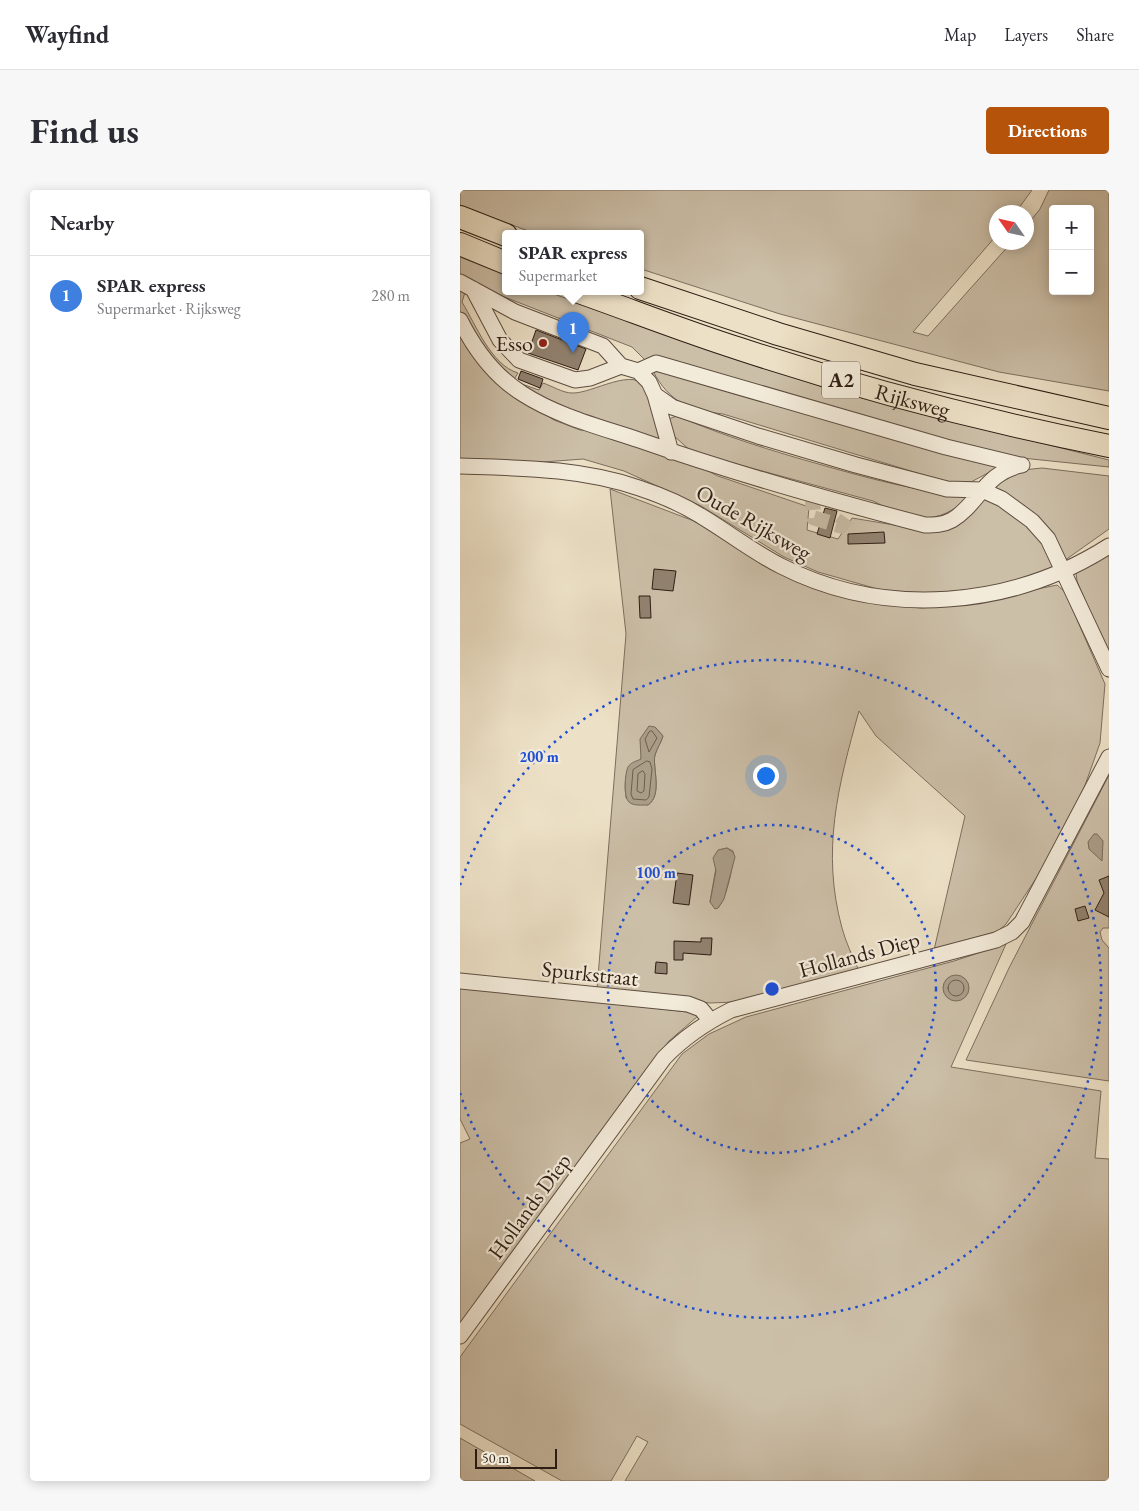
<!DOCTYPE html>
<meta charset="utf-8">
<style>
body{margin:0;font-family:"EB Garamond",serif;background:#f7f7f7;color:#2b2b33}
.controls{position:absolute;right:15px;top:15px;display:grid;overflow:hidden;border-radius:5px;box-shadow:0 2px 12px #0003}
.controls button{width:45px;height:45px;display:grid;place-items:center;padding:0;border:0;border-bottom:1px solid #e1e1e2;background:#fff;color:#2b2b33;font:25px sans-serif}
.compass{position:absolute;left:529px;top:15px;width:45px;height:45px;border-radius:50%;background:#fff;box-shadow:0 2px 12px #0003;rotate:304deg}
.scale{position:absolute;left:15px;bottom:12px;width:82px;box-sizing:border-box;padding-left:5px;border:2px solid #2e1d13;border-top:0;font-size:14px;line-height:18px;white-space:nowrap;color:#2e1d13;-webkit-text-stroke:4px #f3ebda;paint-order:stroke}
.you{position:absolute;left:305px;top:585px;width:18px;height:18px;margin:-12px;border:4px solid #fff;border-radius:50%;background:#1a73e8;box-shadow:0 0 0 8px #1a73e833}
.badge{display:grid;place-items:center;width:32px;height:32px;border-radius:50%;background:#b45309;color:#fff;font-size:16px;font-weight:700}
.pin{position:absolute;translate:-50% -41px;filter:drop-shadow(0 1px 2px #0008)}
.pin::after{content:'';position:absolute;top:26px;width:18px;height:15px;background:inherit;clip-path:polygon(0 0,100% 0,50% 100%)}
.popup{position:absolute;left:42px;top:40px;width:142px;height:65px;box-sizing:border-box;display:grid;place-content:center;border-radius:5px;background:#fff;filter:drop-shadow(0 1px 4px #0005);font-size:16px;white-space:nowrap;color:#7c7c81}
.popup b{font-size:19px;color:#2b2b33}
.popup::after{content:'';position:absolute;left:50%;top:100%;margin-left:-10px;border:10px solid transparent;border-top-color:#fff}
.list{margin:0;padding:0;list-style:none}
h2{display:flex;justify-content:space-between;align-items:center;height:65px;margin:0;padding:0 20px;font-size:21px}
h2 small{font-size:16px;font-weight:400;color:#7c7c81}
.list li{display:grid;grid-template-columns:32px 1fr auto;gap:15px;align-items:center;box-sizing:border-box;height:80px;padding:0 20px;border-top:1px solid #e1e1e2}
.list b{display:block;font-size:19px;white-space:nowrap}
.list p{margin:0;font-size:16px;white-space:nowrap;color:#7c7c81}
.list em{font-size:16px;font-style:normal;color:#7c7c81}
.map{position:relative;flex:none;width:649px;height:1291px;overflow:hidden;border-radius:5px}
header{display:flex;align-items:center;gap:30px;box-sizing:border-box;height:70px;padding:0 25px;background:#fff;border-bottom:1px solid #e1e1e2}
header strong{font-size:24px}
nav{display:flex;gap:28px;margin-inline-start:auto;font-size:18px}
.intro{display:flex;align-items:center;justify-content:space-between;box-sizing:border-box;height:120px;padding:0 30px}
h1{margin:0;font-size:35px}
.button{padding:12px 22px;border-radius:5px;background:#b45309;color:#fff;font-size:18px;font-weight:700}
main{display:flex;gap:30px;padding:0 30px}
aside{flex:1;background:#fff;border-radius:5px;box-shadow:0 2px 12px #0003}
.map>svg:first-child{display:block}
.green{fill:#ccbfa8;stroke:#7d6e5e;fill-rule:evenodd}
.water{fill:#ab9e89;stroke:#796a5a}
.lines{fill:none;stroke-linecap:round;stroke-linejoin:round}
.shore{stroke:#6c5e4e;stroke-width:1}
.building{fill:#918270;stroke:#2e1d13}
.minor-tunnel{stroke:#c6b9a2;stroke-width:15;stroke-dasharray:15 8;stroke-linecap:butt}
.minor-casing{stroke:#5e4e40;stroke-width:17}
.highway-casing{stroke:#2e1d13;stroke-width:24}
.minor{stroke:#f3ebda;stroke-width:15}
.highway{stroke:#ece0c6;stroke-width:22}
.ring{fill:none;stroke:#1d4ed8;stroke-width:2.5;stroke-dasharray:2.5 5}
.poi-dot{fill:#8f2418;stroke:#f3ebda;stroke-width:2}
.labels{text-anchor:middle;stroke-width:4.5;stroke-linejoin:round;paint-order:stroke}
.shield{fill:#f3ebda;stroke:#695b4f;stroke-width:1}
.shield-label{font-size:21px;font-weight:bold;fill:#2e1d13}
.poi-label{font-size:22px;fill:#2e1d13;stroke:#f3ebda;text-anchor:end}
.street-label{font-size:22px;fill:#2e1d13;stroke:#f3ebda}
.centre{fill:#1d4ed8;stroke:#f3ebda;stroke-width:2.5}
.ring-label{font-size:15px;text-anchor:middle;font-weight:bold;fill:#1d4ed8;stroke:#f3ebda;stroke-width:4.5;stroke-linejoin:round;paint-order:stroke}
</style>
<header>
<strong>Wayfind</strong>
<nav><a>Map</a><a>Layers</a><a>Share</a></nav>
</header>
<div class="intro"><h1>Find us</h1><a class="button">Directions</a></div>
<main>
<aside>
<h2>Nearby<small></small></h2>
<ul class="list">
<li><span class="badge" style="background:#3f7fe0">1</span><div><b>SPAR express</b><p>Supermarket · Rijksweg</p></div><em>280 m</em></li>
</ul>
</aside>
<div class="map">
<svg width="649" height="1291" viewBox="0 0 649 1291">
<rect width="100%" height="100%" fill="#ece0c6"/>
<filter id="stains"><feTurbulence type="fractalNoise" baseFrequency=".004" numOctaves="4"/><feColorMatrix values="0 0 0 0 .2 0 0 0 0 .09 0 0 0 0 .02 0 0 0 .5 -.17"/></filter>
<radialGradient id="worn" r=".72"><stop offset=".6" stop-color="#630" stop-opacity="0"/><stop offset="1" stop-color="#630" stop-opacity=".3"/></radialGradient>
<!-- green -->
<path class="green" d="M0 0H572L556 22H536V46L453 142 468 146 551 53 566 52 567 35 580 19 589 0H649V201L539 182 320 124 181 79 180 44H76L0 15ZM593 19H630V101H593Z
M0 67 45 85 46 102H88L371 200 649 270V277L533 265 196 166 185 170 172 157 42 106 0 85Z
M0 96 6 99 2 112C16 135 31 175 58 183L53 191 79 200 83 193C92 196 103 203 112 203 132 204 175 175 187 199 195 216 198 237 203 255L60 200 23 160 5 132 0 122Z
M0 138 64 211 94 230 120 240 141 242 234 274 258 286 349 317 347 340 378 349 392 328 471 341 519 311 553 281 582 278 649 286V339L594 378 562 390 527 398 483 402 461 403 421 400 358 382 324 367 241 316 164 281 123 269 83 272 0 270Z
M200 179 541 276 511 292H487L263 224C229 220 209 212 193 181Z
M217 226C264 246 312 261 362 275 411 289 459 302 511 306 475 338 452 331 413 311L232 262 214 246 206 230Z
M150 299 234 331 303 375 427 414 461 418 499 415 597 395 605 402 645 494 640 553 623 601 581 681 546 734 538 741 474 760 505 626 416 546 399 521C378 596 361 661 382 738 386 753 393 767 399 781L275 812 250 813 137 799 166 444ZM195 537 203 546C201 553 197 558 195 565 192 576 203 605 188 615L166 608C164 589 165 578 181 569L182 562ZM267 658 273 661C274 675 267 707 258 718L250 712 259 660Z
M649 362V467L617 391 616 383Z
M649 585V738H643L640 742 642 750 649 758V891L506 870 549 778Z
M546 754 491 877 641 901 635 968 649 969V1291H165L188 1252 177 1246 151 1291H102L0 1234V1167L222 864 249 844 286 827 494 771Z
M0 795 227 822 238 826 209 851 0 1139V953L10 949 0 929Z
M0 1248 75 1291H0Z"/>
<!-- water -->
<path class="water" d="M189 536 195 537 203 546C201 553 197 558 195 565 192 576 203 605 188 615 182 615 173 616 169 612 163 607 165 583 168 577 171 572 177 571 181 569L180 549Z
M634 644H637L643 651 642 671 629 659 628 652Z
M267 658 273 662 275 667 264 709 258 718 255 719 250 712 256 681 253 668 258 660Z
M483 798a13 13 0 1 1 26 0a13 13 0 1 1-26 0Z"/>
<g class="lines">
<!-- shore -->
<path class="shore" d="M192 541 197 548 189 562 185 549 189 542Z
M187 571 190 572 192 579 189 607 186 610 173 609 171 604 173 580Z
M183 581 185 584 184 601 181 603 177 601 178 584Z
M488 798a8 8 0 1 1 16 0a8 8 0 1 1-16 0Z"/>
</g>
<!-- building -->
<path class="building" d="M76 140 126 159 118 180 68 163Z
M61 181 83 189 80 198 58 189Z
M365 318 377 321 370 348 357 344Z
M424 342 425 353 388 354V344Z
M194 379 216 381 213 401 192 399Z
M179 406H190L191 428H180Z
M217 683 233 685 229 715 213 713Z
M649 686V727L635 720 644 703 639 690Z
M625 716 629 728 618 731 615 719Z
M241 748H252L251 765 223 763V770H214V751L241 752Z
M196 772 207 773V784L195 783Z"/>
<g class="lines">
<!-- minor-tunnel -->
<path class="minor-tunnel" d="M352 305 354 328 381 336 395 317"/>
<defs>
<path id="minor" d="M0 92 55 122 143 156 161 176 178 181 189 192 195 205 212 217 298 246 396 275 487 299 522 300 542 309 572 331 588 349 649 479
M13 99 40 150 59 170 115 190 130 188 161 176
M0 130C15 160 34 186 63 204 97 226 140 237 179 250 273 283 369 310 465 335 474 335 483 335 492 330 518 315 525 282 562 275
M178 181 196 173 486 257 560 275
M195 205 211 262
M0 276C60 278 121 278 179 298 200 305 222 314 241 326 268 342 293 362 321 376 425 429 552 418 649 356
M0 791 228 814 241 819 250 830
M0 1146 204 868C224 847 245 833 271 820L536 750 552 742 562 732 649 567"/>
<g id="highway">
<path d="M0 27 46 45"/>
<path d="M0 54 46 73"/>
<path d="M180 98 318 144 455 184 649 228"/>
<path id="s1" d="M119 102C173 121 226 142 280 159 401 199 524 231 649 256"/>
</g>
</defs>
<!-- minor casing -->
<use href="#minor" class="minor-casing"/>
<!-- highway casing -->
<use href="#highway" class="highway-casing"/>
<!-- minor -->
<use href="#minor" class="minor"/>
<!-- highway -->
<use href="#highway" class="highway"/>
</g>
<!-- distance rings -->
<g class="ring">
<circle cx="312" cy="799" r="164"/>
<path d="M0 695A329 329 0 1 1 0 903"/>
</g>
<!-- markers -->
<circle class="poi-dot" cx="83" cy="153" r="5"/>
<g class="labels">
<!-- shield labels -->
<rect class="shield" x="362" y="171.5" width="38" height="37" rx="4"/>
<g class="shield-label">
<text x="381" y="197">A2</text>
</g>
<!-- poi labels -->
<g class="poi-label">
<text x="73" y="161">Esso</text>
</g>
<!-- street labels -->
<g class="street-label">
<text dy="8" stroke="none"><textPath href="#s1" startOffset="351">Rijksweg</textPath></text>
<text transform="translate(294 332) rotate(30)" y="8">Oude Rijksweg</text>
<text transform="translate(399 764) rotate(-15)" y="8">Hollands Diep</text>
<text transform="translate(130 783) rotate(6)" y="8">Spurkstraat</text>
<text transform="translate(69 1016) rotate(-54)" y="8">Hollands Diep</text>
</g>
</g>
<circle cx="312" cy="799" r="8" class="centre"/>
<g class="ring-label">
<text x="79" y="572">200 m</text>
<text x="196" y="688">100 m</text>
</g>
<rect width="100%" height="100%" filter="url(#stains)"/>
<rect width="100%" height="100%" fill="url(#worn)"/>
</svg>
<div class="controls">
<button>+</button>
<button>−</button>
</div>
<svg class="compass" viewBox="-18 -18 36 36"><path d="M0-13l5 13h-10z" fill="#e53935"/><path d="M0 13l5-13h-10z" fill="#7c7c81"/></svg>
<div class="scale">50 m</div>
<div class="you"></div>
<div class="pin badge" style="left:113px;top:163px;background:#3f7fe0">1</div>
<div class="popup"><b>SPAR express</b>Supermarket</div>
</div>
</main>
